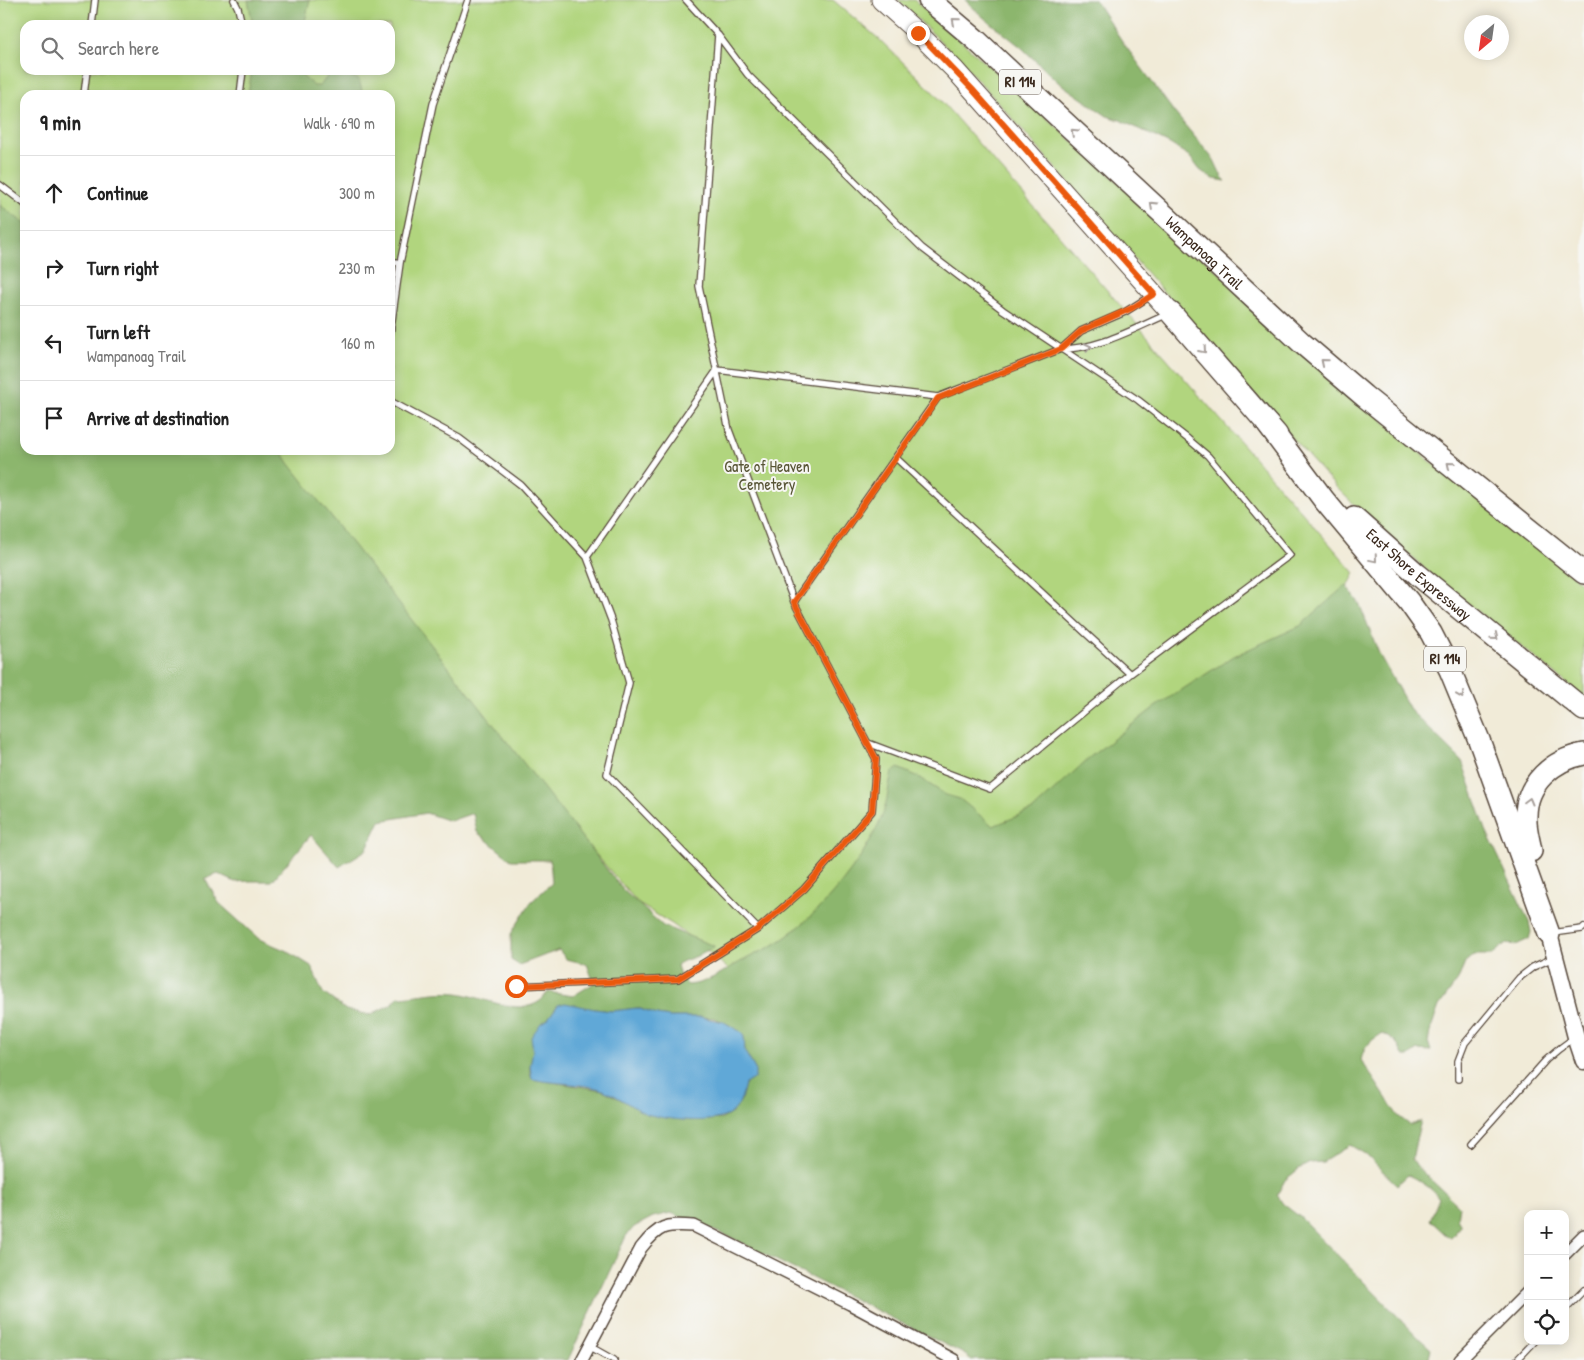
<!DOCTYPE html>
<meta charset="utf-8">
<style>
body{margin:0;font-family:"Patrick Hand",sans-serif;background:#f2f2f2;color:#222}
.controls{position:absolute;right:15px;bottom:15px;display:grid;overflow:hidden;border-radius:10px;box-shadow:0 2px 12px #0003}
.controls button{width:45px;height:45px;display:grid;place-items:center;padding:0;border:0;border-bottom:1px solid #e0e0e0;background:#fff;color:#222;font:25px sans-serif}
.compass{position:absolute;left:1464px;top:15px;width:45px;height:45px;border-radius:50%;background:#fff;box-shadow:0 2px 12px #0003;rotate:209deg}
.stop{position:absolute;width:15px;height:15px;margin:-11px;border:4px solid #ea580c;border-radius:50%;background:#fff}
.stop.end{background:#ea580c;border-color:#fff;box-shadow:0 1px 5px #0008}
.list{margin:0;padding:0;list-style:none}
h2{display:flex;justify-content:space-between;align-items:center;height:65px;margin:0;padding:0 20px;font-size:21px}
h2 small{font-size:16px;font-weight:400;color:#767676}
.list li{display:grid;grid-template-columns:32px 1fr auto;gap:15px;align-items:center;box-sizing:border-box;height:75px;padding:0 20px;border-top:1px solid #e0e0e0}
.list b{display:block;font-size:19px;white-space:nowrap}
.list p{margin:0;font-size:16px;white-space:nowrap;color:#767676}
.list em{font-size:16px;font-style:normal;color:#767676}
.icon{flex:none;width:28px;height:28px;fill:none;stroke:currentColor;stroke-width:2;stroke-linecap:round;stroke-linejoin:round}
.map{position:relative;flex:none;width:1584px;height:1360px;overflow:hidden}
.search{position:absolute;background:#fff;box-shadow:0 2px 12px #0003;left:20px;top:20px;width:375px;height:55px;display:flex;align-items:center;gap:12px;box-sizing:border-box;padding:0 18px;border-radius:15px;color:#767676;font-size:19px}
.panel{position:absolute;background:#fff;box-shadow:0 2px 12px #0003;left:20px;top:90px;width:375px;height:365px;border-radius:15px}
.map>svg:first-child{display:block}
.green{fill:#b1d57e;stroke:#76804e;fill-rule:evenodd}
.forest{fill:#8cb66d;stroke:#647046;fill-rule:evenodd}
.water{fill:#61a8d7;stroke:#4e697a}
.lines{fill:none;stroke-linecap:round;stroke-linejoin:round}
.service-casing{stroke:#56473a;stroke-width:8}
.minor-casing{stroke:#56473a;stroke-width:14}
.secondary-casing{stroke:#56473a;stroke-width:19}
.primary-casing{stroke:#56473a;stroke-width:21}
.motorway-casing{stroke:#56473a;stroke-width:24}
.service{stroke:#fff;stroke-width:5.5}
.minor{stroke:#fff;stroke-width:11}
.secondary{stroke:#fff;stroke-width:16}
.primary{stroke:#fff;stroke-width:19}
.motorway{stroke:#fff;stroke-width:21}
.oneway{stroke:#a79f9a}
.route{stroke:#ea580c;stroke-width:6}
.labels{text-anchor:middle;stroke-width:4;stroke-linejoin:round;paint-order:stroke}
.shield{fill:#f6f6f2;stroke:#73675e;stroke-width:1}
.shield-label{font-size:15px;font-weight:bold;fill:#3b2a1e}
.street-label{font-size:16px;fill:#3b2a1e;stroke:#f6f6f2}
.park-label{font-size:16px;fill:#585536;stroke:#f6f6f2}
</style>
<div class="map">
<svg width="1584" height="1360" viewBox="0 0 1584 1360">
<rect width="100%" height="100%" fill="#f6f6f2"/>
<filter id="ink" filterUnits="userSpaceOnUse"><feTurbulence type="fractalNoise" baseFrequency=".02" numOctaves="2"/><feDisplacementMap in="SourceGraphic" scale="10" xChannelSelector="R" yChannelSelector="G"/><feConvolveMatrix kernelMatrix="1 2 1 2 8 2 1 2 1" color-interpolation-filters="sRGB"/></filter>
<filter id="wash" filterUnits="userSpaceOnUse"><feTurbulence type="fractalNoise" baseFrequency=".0096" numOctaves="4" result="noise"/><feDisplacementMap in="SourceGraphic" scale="20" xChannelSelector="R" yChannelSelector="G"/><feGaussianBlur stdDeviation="1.12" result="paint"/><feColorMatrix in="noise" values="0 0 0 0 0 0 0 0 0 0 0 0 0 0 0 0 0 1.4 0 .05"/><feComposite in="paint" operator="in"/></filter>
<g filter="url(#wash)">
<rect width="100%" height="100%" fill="#f1ebd8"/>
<!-- green -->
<path class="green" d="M0 0H833L880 40 935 94 1355 573 1340 602 1006 832 783 947 736 976 702 946 672 924 639 904 392 620 267 450H390V95H25V230L0 221ZM25 25H390V70H25Z
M898 0H914L931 14 1415 449 1584 585V697L1431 574 1374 524 1337 488 1269 413 1005 110 957 57Z"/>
<!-- forest -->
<path class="forest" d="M248 0H310L305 21 307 25H253Z
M965 0H1095L1124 44 1174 112 1214 160 1222 177 1226 181 1214 179 1207 175 1200 170 1189 156 1170 144 1120 120 1107 116 1094 107 1058 82 1021 47 983 17Z
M252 70H303L302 76 314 86H320L332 70H339L359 80 362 91V95H248Z
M0 205 25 224V450H281L289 463 623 890 663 926 714 946 713 949C706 950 702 953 697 956 690 959 683 960 677 965L680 977 688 985C706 984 724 971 740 962 750 957 760 952 770 947 815 922 863 863 882 816 888 801 888 786 892 772L898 768 918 777 946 795 960 799 993 826 1033 810 1090 757 1155 707 1234 656 1300 626 1346 585 1359 603 1380 656 1411 711 1462 761 1486 830 1529 922 1531 932 1529 939 1516 945 1505 944 1492 955H1474L1465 962 1458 980 1439 1006 1431 1028 1428 1042 1431 1051 1418 1050 1410 1056H1405L1403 1055 1396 1042 1389 1036 1382 1034C1370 1040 1364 1047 1361 1060L1398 1116 1410 1125 1421 1121C1417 1134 1415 1146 1412 1159L1416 1166 1459 1206 1457 1219 1461 1226 1451 1238 1445 1234 1430 1220 1439 1198C1431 1187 1420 1181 1408 1175L1397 1185 1365 1154 1350 1145 1323 1162 1310 1163 1300 1168 1285 1180 1277 1195 1283 1204 1300 1217 1420 1339 1431 1349 1428 1360H972L964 1354 732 1238 671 1213 653 1217 634 1227 626 1236 568 1360H0ZM426 813 450 821 473 813 477 832 511 860H550L552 883 531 902 511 934V960L519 965 559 950 566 959 587 964 594 983 573 996 548 992C545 995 543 999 540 1001 518 1017 482 996 457 993 438 991 420 995 402 997L399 996 392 1004 370 1015 346 1010 323 993 311 966 287 951 259 939 219 903 205 879 218 874 235 882 248 881H272L311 835 339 867 366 850 380 821ZM558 1005 612 1011 638 1008 657 1015 670 1017H701L714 1018 724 1022 741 1032 744 1037 745 1052 755 1069 745 1084 741 1100 732 1113 722 1119 707 1120H684L648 1114 603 1090 532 1079 530 1073V1067L541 1023 547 1020Z"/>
<!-- water -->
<path class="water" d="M565 1003 595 1009 612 1011 637 1008 657 1015 670 1017H701L724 1022 741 1032 744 1037 745 1052 755 1069V1078L745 1084C742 1095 740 1108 730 1114 715 1125 665 1120 647 1114 632 1108 619 1096 603 1090 583 1083 554 1084 532 1079L530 1067 533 1049 531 1037 541 1023 547 1020 558 1005Z"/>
</g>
<g filter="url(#ink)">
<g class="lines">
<defs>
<path id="service" d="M234 0 238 8 242 25
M686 0 718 35 748 75 922 248 1003 310 1138 400 1188 439 1208 456 1290 555 1130 674 990 789 868 743
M92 25 95 0
M718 35 699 286 729 430 794 602
M84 95 87 70
M240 95 243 70
M0 185 25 204
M390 261 400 263
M1152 295 1125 312 1081 331 1061 349C1099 349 1133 329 1168 314
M390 335 400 263 433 104 468 0
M390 401 459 438 521 485 587 557 611 620 629 683 607 774 758 929
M896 458 1130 674
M587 557 717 370 938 397
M1552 933 1582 929 1584 927
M516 986 678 979 758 929 804 889 872 811 876 759 794 602 938 397 1061 349
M1458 1079V1061L1465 1043 1519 978 1533 967 1553 958
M1471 1144 1546 1060 1559 1049 1574 1038
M1565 1309 1584 1290
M589 1346 614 1360
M1517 1360 1535 1341"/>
<path id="minor" d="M1565 1254 1584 1235
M582 1360 641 1248C659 1225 665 1224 694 1226L850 1304 954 1360
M1460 1360 1528 1292"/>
<path id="secondary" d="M1549 934 1576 1037 1584 1061"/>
<path id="primary" d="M881 0 918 33 955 70 1171 313"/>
<g id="motorway">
<path id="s1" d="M929 0 975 39 1303 344 1364 396 1584 573"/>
<path d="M1171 313 1277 435"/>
<path d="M1268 425 1324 500 1409 602 1431 633 1450 670 1479 740 1549 934"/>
<path id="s2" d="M1354 518 1417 574 1584 710"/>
<path d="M1531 851C1529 839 1525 828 1526 816 1526 783 1553 760 1584 754"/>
</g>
</defs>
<!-- service casing -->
<use href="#service" class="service-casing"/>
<!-- minor casing -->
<use href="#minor" class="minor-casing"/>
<!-- secondary casing -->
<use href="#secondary" class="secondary-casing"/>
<!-- primary casing -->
<use href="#primary" class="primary-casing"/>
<!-- motorway casing -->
<use href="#motorway" class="motorway-casing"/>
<!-- service -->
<use href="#service" class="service"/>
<!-- minor -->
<use href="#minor" class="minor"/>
<!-- secondary -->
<use href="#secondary" class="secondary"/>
<!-- primary -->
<use href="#primary" class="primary"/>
<!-- motorway -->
<use href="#motorway" class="motorway"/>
</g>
<!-- one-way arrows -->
<defs><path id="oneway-chevron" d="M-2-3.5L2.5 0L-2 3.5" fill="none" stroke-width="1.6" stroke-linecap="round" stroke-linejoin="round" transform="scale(1.25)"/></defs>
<g class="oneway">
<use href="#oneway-chevron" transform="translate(955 21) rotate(-139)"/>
<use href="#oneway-chevron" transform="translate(1074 132) rotate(-137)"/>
<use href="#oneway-chevron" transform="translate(1153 205) rotate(-137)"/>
<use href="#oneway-chevron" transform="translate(1088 347) rotate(-12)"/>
<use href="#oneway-chevron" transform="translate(1203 350) rotate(49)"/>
<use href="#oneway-chevron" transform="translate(1324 362) rotate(-140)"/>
<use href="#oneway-chevron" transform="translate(1450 465) rotate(-141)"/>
<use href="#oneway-chevron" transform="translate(1374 559) rotate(50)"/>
<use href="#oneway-chevron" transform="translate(1495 637) rotate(39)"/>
<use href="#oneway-chevron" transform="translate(1461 695) rotate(67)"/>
<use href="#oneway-chevron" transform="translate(1529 801) rotate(-75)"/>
</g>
</g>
<g class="lines" filter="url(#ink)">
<!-- route -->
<path class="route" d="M516 986 678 979 758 929 804 889 872 811 876 759 794 602 938 398 1061 349 1081 331 1132 308 1154 294 972 89 918 33"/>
</g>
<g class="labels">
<!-- shield labels -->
<g class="shield">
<rect x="999" y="69.5" width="42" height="25" rx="4"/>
<rect x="1424" y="646.5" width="42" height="25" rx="4"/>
</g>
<g class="shield-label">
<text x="1020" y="87">RI 114</text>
<text x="1445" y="664">RI 114</text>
</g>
<!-- street labels -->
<g class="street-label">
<text dy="6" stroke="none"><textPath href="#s1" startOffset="374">Wampanoag Trail</textPath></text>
<text dy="6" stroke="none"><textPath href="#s2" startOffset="86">East Shore Expressway</textPath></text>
</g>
<!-- park labels -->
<g class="park-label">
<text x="767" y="472">Gate of Heaven<tspan x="767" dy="18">Cemetery</tspan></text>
</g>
</g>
</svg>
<div class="controls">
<button>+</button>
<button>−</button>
<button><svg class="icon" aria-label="locate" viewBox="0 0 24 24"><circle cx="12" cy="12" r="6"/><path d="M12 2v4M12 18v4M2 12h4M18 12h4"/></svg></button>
</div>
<svg class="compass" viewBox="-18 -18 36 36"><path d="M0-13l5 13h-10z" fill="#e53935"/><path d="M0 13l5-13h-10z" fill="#767676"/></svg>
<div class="stop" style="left:516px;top:986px"></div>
<div class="stop end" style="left:918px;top:33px"></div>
<div class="search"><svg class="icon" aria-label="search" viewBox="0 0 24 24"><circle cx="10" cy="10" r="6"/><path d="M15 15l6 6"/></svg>Search here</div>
<section class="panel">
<h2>9 min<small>Walk · 690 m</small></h2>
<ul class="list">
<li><svg class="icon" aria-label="ahead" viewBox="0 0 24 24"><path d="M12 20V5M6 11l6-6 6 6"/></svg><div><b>Continue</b></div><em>300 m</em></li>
<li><svg class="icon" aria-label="right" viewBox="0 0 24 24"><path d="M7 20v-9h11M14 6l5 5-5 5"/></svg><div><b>Turn right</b></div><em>230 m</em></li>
<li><svg class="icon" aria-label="left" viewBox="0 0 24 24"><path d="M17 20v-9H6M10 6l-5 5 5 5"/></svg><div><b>Turn left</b><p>Wampanoag Trail</p></div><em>160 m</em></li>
<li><svg class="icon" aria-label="arrive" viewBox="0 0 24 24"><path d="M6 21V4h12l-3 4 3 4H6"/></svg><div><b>Arrive at destination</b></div></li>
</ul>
</section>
</div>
